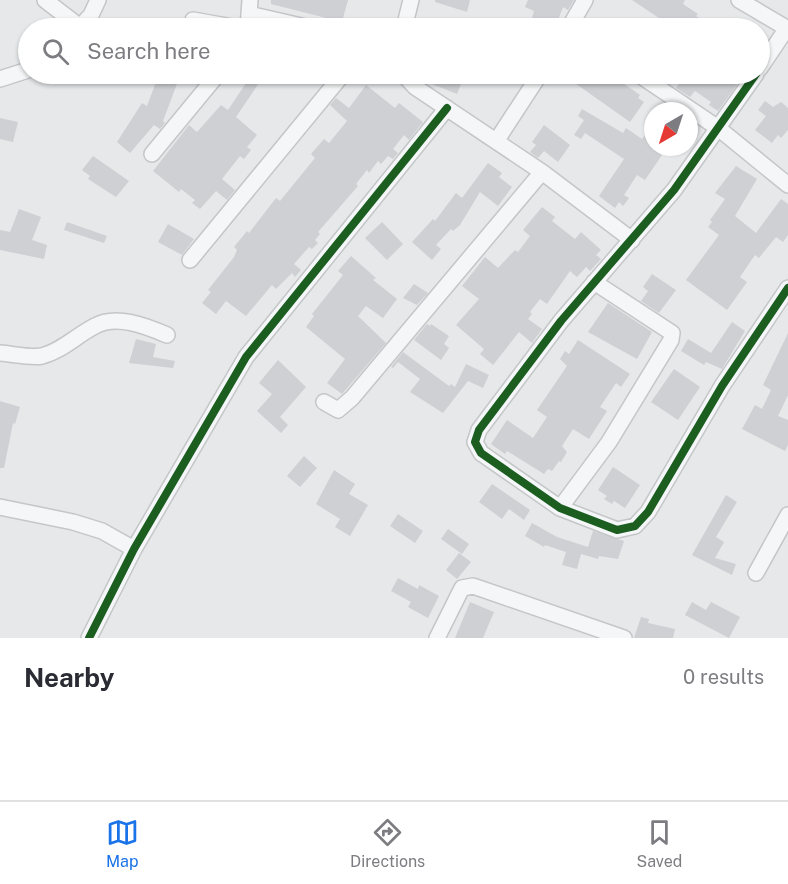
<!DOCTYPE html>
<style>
body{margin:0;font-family:"Public Sans",sans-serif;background:#f2f2f3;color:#2b2b33}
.compass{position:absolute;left:644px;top:102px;width:54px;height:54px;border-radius:50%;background:#fff;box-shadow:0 2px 4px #0004;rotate:219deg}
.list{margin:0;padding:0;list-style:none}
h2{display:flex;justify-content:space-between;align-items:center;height:78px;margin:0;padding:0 24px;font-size:26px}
h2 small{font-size:20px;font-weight:400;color:#7c7c81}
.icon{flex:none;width:33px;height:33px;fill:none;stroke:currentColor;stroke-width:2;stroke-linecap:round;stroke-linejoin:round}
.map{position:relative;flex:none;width:788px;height:638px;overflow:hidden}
.search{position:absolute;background:#fff;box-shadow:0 2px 4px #0004;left:18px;right:18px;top:18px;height:66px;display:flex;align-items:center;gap:15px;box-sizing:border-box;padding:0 21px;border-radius:33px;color:#7c7c81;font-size:22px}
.sheet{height:162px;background:#fff}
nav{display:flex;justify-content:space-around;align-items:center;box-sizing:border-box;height:84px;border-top:2px solid #e1e1e2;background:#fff;font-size:16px;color:#7c7c81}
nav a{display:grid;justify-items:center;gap:3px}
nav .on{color:#1a73e8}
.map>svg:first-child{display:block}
.building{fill:#ced0d3}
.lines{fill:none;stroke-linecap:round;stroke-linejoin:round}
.minor-casing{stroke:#c4c6c8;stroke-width:18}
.minor{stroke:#f5f6f7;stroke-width:15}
.cycleway-casing{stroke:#f4f6f9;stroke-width:11}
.cycleway{stroke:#1b5e20;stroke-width:8}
</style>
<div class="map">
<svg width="788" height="638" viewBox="0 0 788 638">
<rect width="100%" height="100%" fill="#e6e8ea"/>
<!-- building -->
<path class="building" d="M271 0H348L342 22 271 4Z
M435 0H470L467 12 435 2Z
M528 0H574L568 10 563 7 555 28H532L535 19 532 18 534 11 525 7Z
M632 0H685L683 4 698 14 696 16 701 19 695 28H659L665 22Z
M159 74 178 81 163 121 165 123 160 129 154 125 130 153 117 142 142 103 147 106Z
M252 74H273L264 84 261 80 236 117 257 135 247 147 251 150 244 159 240 156 222 179 235 190 227 200 216 191 200 209 192 203 195 200 181 189 179 192 153 171 189 125 197 132 221 105 228 110Z
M436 74H465L457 94 432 84Z
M562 74H628L623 83 640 95 638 98 644 102 630 122Z
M686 74H739L743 76 718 111 709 105 711 102 695 91 690 97 676 88Z
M366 85 395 108 399 103 423 122 409 140 404 135 393 149 398 153 393 159 388 156 381 164 378 161 369 173 367 170 356 184 358 186 318 232 320 234 315 240 318 243 312 249 309 247 294 264 301 270 295 277 292 273 276 289 272 285 246 316 226 301 216 314 202 303 211 292 208 290 234 257 237 250 234 247 247 231 249 233 276 198 280 201 315 158 311 154 324 139 329 143 347 121 330 105 336 98 349 108Z
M765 101 773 107 781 102 788 108V130L781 138 778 135 772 143 755 130 766 116 758 110Z
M582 109 623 133 626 128 642 139 653 123V149L662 155 645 180 637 175 624 195 629 198 623 206 619 202 615 208 599 196 624 159 585 133 581 139 574 135 584 120 578 116Z
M0 118 18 122 13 142 0 139Z
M544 125 570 145 558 162 544 151 538 158 530 152 536 145 532 142Z
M93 156 129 181 116 197 88 179 90 176 82 170Z
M488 163 502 173 499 177 512 187 498 206 480 192 460 225 453 231 451 229 436 245 441 249 432 260 412 242 433 219 435 221 456 193 462 198Z
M736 166 757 179 735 216 756 233 781 199 788 204V235L783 242 776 237 759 258 755 255 740 277 747 282 727 310 686 280 719 235 708 227 712 222 710 220 725 199 715 193Z
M542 207 555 217 552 221 575 239 581 232 601 250 596 255 601 259 590 271 586 267 577 277 570 271 547 304 540 299 530 312 532 314 528 319 542 329 532 343 519 332 493 365 480 354 484 349 456 325 479 299 462 286 485 257 498 268 515 250 518 252 530 236 523 230Z
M19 209 41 217 32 240 47 245 44 259 0 250V230L10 232Z
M67 222 107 236 104 243 64 230Z
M382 222 403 244 387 260 365 238Z
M168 224 194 239 182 255 158 242Z
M351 256 376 278 373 280 397 299 383 318 366 306 358 316 386 343 342 394 327 383 345 359 306 327 314 316 312 314 343 275 338 271Z
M652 274 676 290 659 313 641 301 648 291 643 287Z
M414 284 428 293 417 305 403 298Z
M608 303 652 332 637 359 588 332Z
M732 322 745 331 722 369 706 362 704 365 681 351 688 339 711 353Z
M427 324 430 326 431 324 449 336 444 344 449 348 441 360 414 340Z
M788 333V395L778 416 788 420V445L785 451 742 429 755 405 762 409 771 390 763 385Z
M136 339 156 344 153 357 175 361 173 368 129 363Z
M578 340 630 374 621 387 616 383 600 407 607 411 589 439 573 429 562 446 567 452 561 462 559 461 552 471 548 469 544 474 507 451 505 454 491 444 507 420 533 438 547 417 537 410 567 366 560 359 565 351 569 354Z
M403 352 449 386 451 384 455 387 466 364 489 375 483 388 468 381 443 413 410 392 420 379 398 362 393 368 391 367Z
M278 360 306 387 280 417 288 425 281 433 257 411 272 394 259 383Z
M674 369 700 387 678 420 651 402Z
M0 401 20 407 15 424 13 423 4 468H0Z
M304 456 317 468 300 487 287 476Z
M613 467 640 485 625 508 614 501 612 504 604 499 607 496 598 490Z
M334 470 355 484 349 494 368 505 350 536 335 527 340 519 316 504Z
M492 484 530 510 524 520 509 509 502 519 479 502Z
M726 495 737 502 716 537 724 542 715 558 736 564 732 575 692 555Z
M398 514 423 531 415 543 390 526Z
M532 523 557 537 588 547 593 531 624 541 618 559 599 556 598 559 581 554 577 569 562 565 566 552 545 545 544 547 525 536Z
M448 529 469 544 462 554 441 539Z
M459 553 471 562 457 579 446 570Z
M398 578 418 589 419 585 439 596 428 618 408 607 411 602 391 591Z
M470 602 494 612 483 638H455Z
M692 602 706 610 711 602 740 617 729 638 685 615Z
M641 617 649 619 648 623 675 629 673 638H634Z"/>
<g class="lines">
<defs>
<path id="minor" d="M45 0 80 27
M739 0 788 29
M249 14 310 28
M193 20 238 28
M79 28 91 15 98 0
M248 28 250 0
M404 28 411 0
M569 28 585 0
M760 68 787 28
M403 74 415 87 542 172 632 240
M638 74 718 128 788 185
M756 74 674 190 561 321 479 430 475 442 481 453 560 508 617 530 635 526 648 512 722 386 788 288
M0 79 28 70
M497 140 540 74
M152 154 218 74
M190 260 343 74
M0 353C13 354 30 358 42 356 62 351 77 335 95 326 116 314 146 326 167 335
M324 402 338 410 352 398 542 172
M0 507 73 522 102 531 134 549
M560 508 609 442 671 340 672 333 594 282
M756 573 788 515
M89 638 134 549 246 357 447 108
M437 638 462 588 473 586 624 638"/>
</defs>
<!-- minor casing -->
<use href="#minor" class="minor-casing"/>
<!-- minor -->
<use href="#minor" class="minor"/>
<defs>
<path id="cycleway" d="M756 74 674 190 561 321 479 430 475 442 481 453 560 508 617 530 635 526 648 512 722 386 788 288
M89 638 134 549 246 357 447 108"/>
</defs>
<!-- cycleway casing -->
<use href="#cycleway" class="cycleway-casing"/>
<!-- cycleway -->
<use href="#cycleway" class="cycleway"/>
</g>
</svg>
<svg class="compass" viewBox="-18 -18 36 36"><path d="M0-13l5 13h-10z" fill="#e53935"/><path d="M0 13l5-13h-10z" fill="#7c7c81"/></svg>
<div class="search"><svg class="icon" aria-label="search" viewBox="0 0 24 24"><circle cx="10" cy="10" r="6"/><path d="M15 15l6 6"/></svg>Search here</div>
</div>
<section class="sheet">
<h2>Nearby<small>0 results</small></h2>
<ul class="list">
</ul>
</section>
<nav>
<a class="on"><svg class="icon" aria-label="map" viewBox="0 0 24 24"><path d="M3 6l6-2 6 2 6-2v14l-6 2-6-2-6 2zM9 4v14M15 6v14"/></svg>Map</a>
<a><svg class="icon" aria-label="directions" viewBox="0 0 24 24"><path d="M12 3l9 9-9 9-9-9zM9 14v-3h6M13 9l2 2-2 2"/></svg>Directions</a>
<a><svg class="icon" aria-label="saved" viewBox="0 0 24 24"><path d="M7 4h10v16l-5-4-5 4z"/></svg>Saved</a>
</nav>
